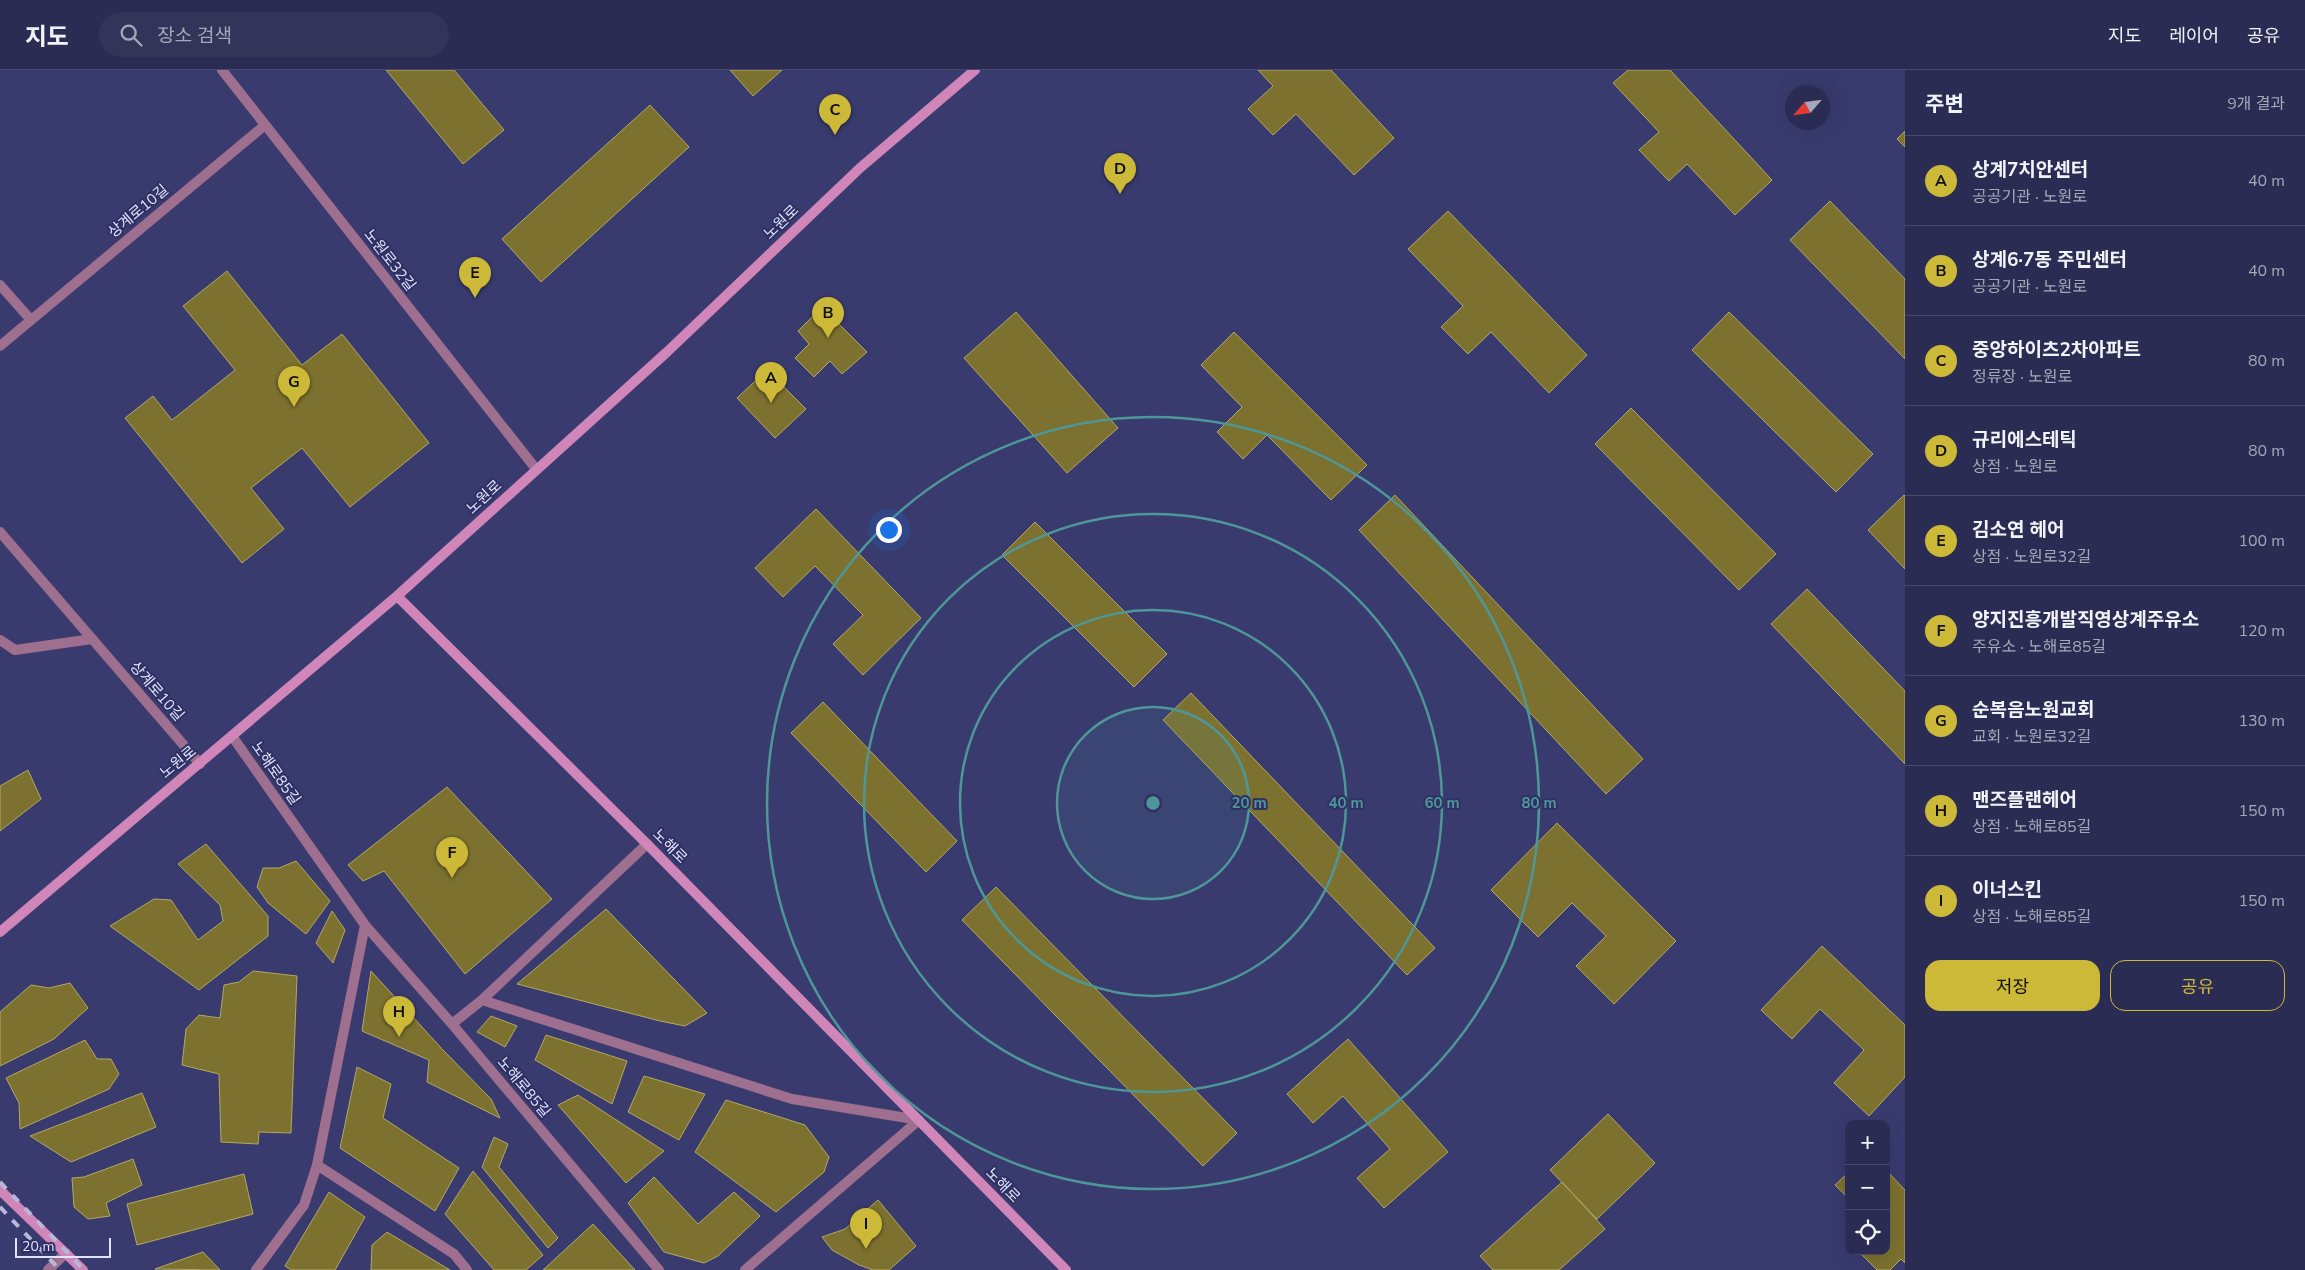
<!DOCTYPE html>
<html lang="ko">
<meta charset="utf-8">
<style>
body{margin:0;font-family:"Nunito Sans","Noto Sans KR",sans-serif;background:#33345a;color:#f1f3f6}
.controls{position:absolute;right:15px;bottom:15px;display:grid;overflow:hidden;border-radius:10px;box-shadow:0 5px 20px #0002}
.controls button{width:45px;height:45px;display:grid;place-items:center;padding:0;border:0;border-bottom:1px solid #47486a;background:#2b2c53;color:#f1f3f6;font:25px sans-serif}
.compass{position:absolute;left:1785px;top:15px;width:45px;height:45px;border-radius:50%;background:#2b2c53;box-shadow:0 5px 20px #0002;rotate:242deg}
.scale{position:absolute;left:15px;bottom:12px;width:96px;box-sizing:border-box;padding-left:5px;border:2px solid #e1e4fe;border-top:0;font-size:14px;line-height:18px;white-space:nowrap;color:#e1e4fe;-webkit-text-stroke:4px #2f3063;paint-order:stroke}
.you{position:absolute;left:888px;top:459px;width:18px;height:18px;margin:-12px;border:4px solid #fff;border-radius:50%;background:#1a73e8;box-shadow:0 0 0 8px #1a73e833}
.badge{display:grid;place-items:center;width:32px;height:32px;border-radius:50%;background:#cdb938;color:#111;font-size:16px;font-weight:700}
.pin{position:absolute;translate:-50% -41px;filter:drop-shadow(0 1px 2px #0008)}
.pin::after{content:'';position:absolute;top:26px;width:18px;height:15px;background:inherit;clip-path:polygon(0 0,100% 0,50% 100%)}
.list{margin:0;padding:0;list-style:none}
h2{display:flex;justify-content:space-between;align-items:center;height:65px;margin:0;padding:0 20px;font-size:21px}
h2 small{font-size:16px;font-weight:400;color:#a6a7b8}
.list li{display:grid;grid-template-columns:32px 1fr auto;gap:15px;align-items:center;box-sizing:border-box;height:90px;padding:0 20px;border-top:1px solid #47486a}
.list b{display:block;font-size:19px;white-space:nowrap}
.list p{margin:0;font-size:16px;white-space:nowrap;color:#a6a7b8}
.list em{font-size:16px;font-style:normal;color:#a6a7b8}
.actions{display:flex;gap:10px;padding:15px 20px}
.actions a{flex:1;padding:11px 0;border:1px solid #cdb938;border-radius:15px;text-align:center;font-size:18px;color:#cdb938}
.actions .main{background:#cdb938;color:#111}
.icon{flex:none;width:28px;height:28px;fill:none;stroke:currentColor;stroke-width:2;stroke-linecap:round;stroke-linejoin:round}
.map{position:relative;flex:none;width:1905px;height:1200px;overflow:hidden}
header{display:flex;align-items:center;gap:30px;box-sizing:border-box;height:70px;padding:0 25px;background:#2b2c53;border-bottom:1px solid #47486a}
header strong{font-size:24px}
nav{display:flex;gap:28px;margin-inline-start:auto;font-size:18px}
.search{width:350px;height:45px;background:#33345a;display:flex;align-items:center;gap:12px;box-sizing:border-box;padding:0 18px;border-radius:28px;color:#a6a7b8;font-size:19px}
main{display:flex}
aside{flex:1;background:#2b2c53}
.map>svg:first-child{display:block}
.building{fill:#7c712f;stroke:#b3a865}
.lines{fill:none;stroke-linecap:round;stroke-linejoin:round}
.minor{stroke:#9e6f8e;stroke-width:10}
.secondary{stroke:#d086b8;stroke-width:10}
.rail{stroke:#b6b9d9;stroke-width:4;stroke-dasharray:9 9;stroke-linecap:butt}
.ring{fill:none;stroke:#4e9799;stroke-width:2.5}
.labels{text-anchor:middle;stroke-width:4;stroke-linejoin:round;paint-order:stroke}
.street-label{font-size:15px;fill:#e1e4fe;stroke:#2f3063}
.centre{fill:#4e9799;stroke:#2f3063;stroke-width:2.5}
.ring-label{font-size:15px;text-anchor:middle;font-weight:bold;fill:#4e9799;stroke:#2f3063;stroke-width:4;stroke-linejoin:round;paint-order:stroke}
</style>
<header>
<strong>지도</strong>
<div class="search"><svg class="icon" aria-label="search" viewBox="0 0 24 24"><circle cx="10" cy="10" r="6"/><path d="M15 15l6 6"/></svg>장소 검색</div>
<nav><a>지도</a><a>레이어</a><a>공유</a></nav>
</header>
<main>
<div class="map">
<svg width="1905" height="1200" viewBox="0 0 1905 1200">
<rect width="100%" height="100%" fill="#393b6f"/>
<!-- building -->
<path class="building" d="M386 0H454L504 60 463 94Z
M730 0H782L753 26Z
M1258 0H1331L1394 68 1354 105 1296 44 1273 65 1248 39 1273 16Z
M1628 0H1670L1772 110 1735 145 1687 94 1669 111 1639 80 1659 62 1613 13Z
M650 35 689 77 541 212 502 169Z
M1905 61V77L1897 69Z
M1830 131 1905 209V289L1790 170Z
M1448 141 1587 285 1549 323 1491 262 1468 284 1441 257 1463 236 1408 179Z
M227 201 302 295 342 264 429 373 350 437 302 378 251 418 284 459 242 493 125 348 153 326 172 350 235 300 183 236Z
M822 237 867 282 842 304 830 291 814 307 795 288 809 274 798 261Z
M1016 242 1118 358 1067 403 964 288Z
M1729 242 1873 384 1836 422 1692 280Z
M1234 262 1367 395 1331 430 1267 365 1243 389 1217 362 1242 337 1201 295Z
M767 300 806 339 775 368 737 328Z
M1631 338 1776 484 1739 520 1595 374Z
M1395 425 1643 689 1606 724 1359 460Z
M1904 425 1905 426V499L1868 460Z
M816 439 921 548 863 605 833 574 863 545 815 496 783 527 755 498Z
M1035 452 1167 584 1134 617 1002 485Z
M1807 519 1905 621V694L1771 554Z
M1191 623 1435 878 1407 905 1163 650Z
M823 632 957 771 926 802 791 663Z
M28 700 41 729 0 761V716Z
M447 717 552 829 465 904 384 801 363 811 348 795Z
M1557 753 1676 871 1614 934 1576 896 1606 866 1572 833 1538 867 1491 820Z
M206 774 268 846V866L199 920 110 856 154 829 171 830 198 870 223 851 220 835 178 794Z
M296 791 330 831 306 864 268 833 257 817 263 798H279Z
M996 817 1237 1063 1203 1096 962 850Z
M606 839 707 943 685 956 660 951 517 914Z
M332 841 345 860 333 893 316 873Z
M1822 876 1905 955V1007L1869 1046 1834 1013 1864 980 1820 939 1792 969 1761 940Z
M253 901 297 906 291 1063 259 1062 258 1074 221 1072 219 1004 182 995 186 959 199 945 220 948 224 915 239 912Z
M371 901 443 980 491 1029 500 1048 427 1012 429 990 362 961Z
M70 913 88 938 54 969 0 996V942L31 915 49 918Z
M491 946 517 956 505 977 477 962Z
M546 965 627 991 612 1034 535 990Z
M1348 969 1448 1082 1384 1138 1357 1108 1390 1079 1343 1026 1313 1053 1287 1024Z
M85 970 97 989H111L119 1004 109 1019 20 1059 19 1033 6 1008Z
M357 997 391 1014 383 1048 459 1098 435 1141 340 1078Z
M644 1006 705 1024 679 1070 628 1042Z
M142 1023 156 1057 71 1092 30 1066Z
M578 1025 664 1081 626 1113 558 1035Z
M726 1030 805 1055 829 1087 824 1102 776 1142 695 1082Z
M1608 1044 1655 1093 1597 1149 1550 1100Z
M494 1067 508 1074 499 1097 558 1168 548 1178 482 1097Z
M133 1089 142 1115 106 1133 110 1146 88 1149 74 1137 72 1108 84 1107Z
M1886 1100 1905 1120V1193L1901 1189 1890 1200H1877L1860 1183 1886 1181Z
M473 1101 543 1185 526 1200H494L445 1144Z
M1849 1102V1129L1835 1115Z
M244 1104 253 1144 137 1175 127 1134Z
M654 1107 698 1154 734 1122 760 1146 718 1186 704 1193 664 1182 628 1133Z
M1562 1112 1605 1159 1559 1200H1493L1480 1186Z
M329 1122 365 1147 335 1200H291L285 1196Z
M878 1130 916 1176 889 1200H873L859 1195 832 1180 822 1167 845 1159Z
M593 1154 635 1200H543Z
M387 1162 450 1200H371L372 1175Z
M203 1182 220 1200 155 1199Z"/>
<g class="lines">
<!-- minor -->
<path class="minor" d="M222 0 536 399
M0 215 31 250
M0 276 265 55
M0 462 200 694
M0 570 15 580 92 569
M232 666 365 855 452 954 659 1200
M482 930 792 1029 919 1050
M452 954 482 930 647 774
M317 1095 454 1184 467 1200
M48 1200 66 1183
M256 1200 304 1135 317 1095 365 855
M745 1200 919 1050"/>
<!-- secondary -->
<path class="secondary" d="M397 526 647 774 1066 1200
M0 862 397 526 667 282 860 98 975 0
M0 1120 83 1200"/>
<!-- rail -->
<path class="rail" d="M0 1112 84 1200
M0 1137 60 1200"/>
</g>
<!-- distance rings -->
<circle cx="1153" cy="733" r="96" fill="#4e9799" fill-opacity=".12"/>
<g class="ring">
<circle cx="1153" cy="733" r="96"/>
<circle cx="1153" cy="733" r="193"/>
<circle cx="1153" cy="733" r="289"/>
<circle cx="1153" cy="733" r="386"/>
</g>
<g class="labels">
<!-- street labels -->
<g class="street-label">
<text transform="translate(138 141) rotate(-40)" y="5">상계로10길</text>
<text transform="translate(781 152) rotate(-44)" y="5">노원로</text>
<text transform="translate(390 190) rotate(52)" y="5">노원로32길</text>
<text transform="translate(484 427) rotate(-43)" y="5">노원로</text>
<text transform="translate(157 621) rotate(49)" y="5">상계로10길</text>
<text transform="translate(178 692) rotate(-39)" y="5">노원로</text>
<text transform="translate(276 703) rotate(55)" y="5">노해로85길</text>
<text transform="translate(670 776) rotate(45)" y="5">노해로</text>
<text transform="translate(524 1017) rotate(50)" y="5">노해로85길</text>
<text transform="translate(1003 1115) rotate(46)" y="5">노해로</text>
</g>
</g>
<circle cx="1153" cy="733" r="8" class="centre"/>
<g class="ring-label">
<text x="1249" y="738">20 m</text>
<text x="1346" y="738">40 m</text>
<text x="1442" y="738">60 m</text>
<text x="1539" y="738">80 m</text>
</g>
</svg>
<div class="controls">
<button>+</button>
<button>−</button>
<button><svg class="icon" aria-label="locate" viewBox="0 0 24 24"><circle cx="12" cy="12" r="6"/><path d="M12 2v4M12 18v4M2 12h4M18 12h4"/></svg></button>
</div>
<svg class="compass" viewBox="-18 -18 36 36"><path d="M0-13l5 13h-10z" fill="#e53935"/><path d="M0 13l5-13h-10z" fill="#a6a7b8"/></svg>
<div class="scale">20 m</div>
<div class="you"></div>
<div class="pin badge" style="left:771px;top:333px">A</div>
<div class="pin badge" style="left:828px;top:268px">B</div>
<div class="pin badge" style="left:835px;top:65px">C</div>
<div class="pin badge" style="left:1120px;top:124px">D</div>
<div class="pin badge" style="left:475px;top:228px">E</div>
<div class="pin badge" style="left:452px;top:808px">F</div>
<div class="pin badge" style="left:294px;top:337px">G</div>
<div class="pin badge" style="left:399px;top:967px">H</div>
<div class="pin badge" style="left:866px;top:1179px">I</div>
</div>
<aside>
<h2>주변<small>9개 결과</small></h2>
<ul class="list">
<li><span class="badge">A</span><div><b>상계7치안센터</b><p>공공기관 · 노원로</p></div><em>40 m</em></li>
<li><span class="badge">B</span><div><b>상계6·7동 주민센터</b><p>공공기관 · 노원로</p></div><em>40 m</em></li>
<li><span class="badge">C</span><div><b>중앙하이츠2차아파트</b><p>정류장 · 노원로</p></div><em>80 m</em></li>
<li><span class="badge">D</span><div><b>규리에스테틱</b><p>상점 · 노원로</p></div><em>80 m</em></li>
<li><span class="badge">E</span><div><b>김소연 헤어</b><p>상점 · 노원로32길</p></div><em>100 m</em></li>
<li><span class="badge">F</span><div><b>양지진흥개발직영상계주유소</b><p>주유소 · 노해로85길</p></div><em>120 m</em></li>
<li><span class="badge">G</span><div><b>순복음노원교회</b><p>교회 · 노원로32길</p></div><em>130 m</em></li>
<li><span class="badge">H</span><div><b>맨즈플랜헤어</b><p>상점 · 노해로85길</p></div><em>150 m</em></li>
<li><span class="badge">I</span><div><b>이너스킨</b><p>상점 · 노해로85길</p></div><em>150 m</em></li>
</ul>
<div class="actions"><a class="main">저장</a><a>공유</a></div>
</aside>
</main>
